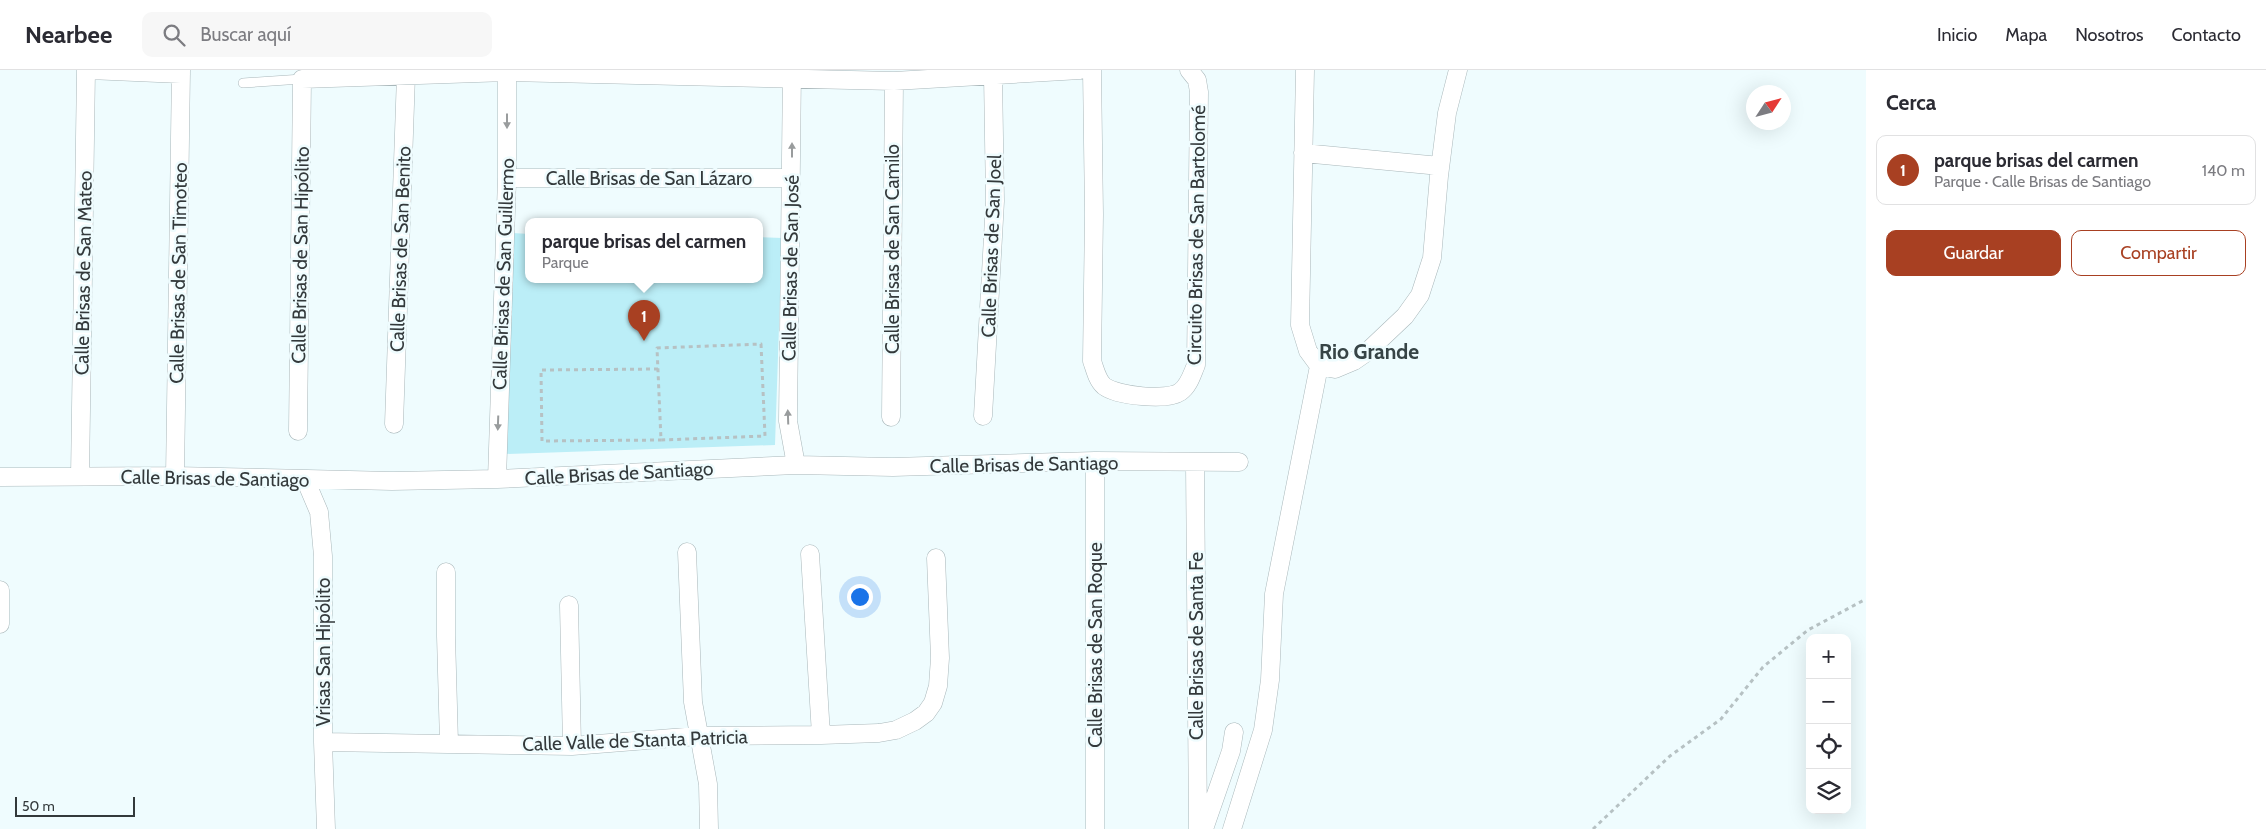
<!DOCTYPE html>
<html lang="es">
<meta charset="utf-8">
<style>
body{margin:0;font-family:Cabin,sans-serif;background:#f7f7f7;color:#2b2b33}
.controls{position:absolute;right:15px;bottom:15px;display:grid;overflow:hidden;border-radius:10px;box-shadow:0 5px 20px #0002}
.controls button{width:45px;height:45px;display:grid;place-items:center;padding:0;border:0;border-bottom:1px solid #e1e1e2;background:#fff;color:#2b2b33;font:25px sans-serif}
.compass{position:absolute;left:1746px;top:15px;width:45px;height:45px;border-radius:50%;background:#fff;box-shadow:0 5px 20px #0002;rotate:54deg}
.scale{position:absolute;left:15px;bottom:12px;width:120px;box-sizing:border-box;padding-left:5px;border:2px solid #33393b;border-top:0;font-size:14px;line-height:18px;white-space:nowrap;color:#33393b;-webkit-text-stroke:4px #effcfe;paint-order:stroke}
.you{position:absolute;left:859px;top:526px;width:18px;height:18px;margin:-12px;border:4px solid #fff;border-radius:50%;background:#1a73e8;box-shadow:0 0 0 8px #1a73e833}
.badge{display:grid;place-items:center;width:32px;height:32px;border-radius:50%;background:#a84022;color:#fff;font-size:16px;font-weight:700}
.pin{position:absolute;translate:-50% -41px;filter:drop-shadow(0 1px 2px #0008)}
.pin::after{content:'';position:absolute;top:26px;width:18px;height:15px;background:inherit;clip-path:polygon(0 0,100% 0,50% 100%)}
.popup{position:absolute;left:525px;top:148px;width:238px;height:65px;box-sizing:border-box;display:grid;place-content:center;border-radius:10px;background:#fff;filter:drop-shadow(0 1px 4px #0005);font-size:16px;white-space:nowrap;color:#7c7c81}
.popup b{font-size:19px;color:#2b2b33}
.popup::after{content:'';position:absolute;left:50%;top:100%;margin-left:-10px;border:10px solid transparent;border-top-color:#fff}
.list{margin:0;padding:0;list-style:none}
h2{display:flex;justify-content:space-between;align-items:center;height:65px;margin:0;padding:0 20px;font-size:21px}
h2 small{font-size:16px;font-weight:400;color:#7c7c81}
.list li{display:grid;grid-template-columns:32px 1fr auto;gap:15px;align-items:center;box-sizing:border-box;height:70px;margin:0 10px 10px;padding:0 10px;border:1px solid #e1e1e2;border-radius:10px}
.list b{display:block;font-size:19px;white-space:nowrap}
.list p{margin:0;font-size:16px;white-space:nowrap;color:#7c7c81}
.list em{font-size:16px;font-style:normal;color:#7c7c81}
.actions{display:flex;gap:10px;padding:15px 20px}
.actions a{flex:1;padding:11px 0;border:1px solid #a84022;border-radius:10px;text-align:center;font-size:18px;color:#a84022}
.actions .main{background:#a84022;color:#fff}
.icon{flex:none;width:28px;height:28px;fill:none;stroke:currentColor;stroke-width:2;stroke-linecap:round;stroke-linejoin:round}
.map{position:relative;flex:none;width:1866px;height:759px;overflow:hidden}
header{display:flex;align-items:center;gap:30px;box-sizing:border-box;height:70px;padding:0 25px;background:#fff;border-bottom:1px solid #e1e1e2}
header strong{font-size:24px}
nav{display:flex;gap:28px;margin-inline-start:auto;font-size:18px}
.search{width:350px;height:45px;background:#f7f7f7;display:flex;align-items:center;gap:12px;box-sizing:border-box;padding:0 18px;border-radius:10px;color:#7c7c81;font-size:19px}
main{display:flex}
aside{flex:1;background:#fff}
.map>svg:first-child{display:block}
.green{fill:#bbeef7}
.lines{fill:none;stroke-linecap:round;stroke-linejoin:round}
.service-casing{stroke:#a9b7ba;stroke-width:10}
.minor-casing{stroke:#a9b7ba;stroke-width:19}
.path{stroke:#b6c1c3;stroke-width:3;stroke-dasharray:4 4;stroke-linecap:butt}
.service{stroke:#fff;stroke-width:9}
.minor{stroke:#fff;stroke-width:18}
.oneway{fill:#999c9d}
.labels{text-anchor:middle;stroke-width:5;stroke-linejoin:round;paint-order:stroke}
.street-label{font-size:19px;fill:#33393b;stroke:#effcfe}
.quarter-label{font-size:21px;font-weight:bold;fill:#374446;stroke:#effcfe}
</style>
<header>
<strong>Nearbee</strong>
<div class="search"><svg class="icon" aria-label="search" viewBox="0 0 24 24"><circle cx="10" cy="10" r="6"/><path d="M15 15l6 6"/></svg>Buscar aquí</div>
<nav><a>Inicio</a><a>Mapa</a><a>Nosotros</a><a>Contacto</a></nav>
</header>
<main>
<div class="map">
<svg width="1866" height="759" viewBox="0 0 1866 759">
<rect width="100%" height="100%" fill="#effcfe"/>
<!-- green -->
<path class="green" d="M513 163 529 164V210H759V167L782 168 775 375 505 384Z"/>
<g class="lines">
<defs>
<path id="service" d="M243 13 302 9"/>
<path id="minor" d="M89 0 181 4
M792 0 788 351 796 395
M1092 0 1094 144 1092 291C1095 299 1097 310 1104 316 1117 326 1167 331 1180 322 1189 316 1192 304 1196 295L1199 22 1197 10 1189 0
M1305 0 1300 255 1308 281 1319 296 1335 299 1354 291 1367 282 1405 246 1420 225 1432 188 1439 106 1447 43 1458 0
M1303 83 1440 96
M507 108H791
M983 346 995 131 993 5
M891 347 894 11
M394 354 406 5
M298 361 302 9 507 2 894 11 1080 0
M1195 393 1198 759
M175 406 181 0
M0 407 175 406 392 411 497 409 796 395 893 397 1095 391 1239 392
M80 407 86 0
M305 409 319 442 323 486V672L326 759
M497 409 507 108V0
M687 482 693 632 708 714 709 759
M810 484 821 665
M446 502V566L449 673
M0 520V554
M569 535 572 676
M323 672 572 676 698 666 821 665 879 663 896 660 915 651 926 643 933 633 938 616 940 588 936 488
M1095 759V391
M1204 759 1231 681 1234 662
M1232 759 1263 660 1270 610 1274 524 1319 296"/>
</defs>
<!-- service casing -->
<use href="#service" class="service-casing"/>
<!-- minor casing -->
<use href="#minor" class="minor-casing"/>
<!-- path -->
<path class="path" d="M761 274 765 366 661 370 657 278Z
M658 299 541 300 542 371 661 370
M1593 759 1670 686 1721 649 1763 597 1808 560 1866 529"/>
<!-- service -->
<use href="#service" class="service"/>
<!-- minor -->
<use href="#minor" class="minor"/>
</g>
<!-- one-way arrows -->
<defs><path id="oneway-solid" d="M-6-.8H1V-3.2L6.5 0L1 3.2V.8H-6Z" transform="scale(1.25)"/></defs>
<g class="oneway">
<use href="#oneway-solid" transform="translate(507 51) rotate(90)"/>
<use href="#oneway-solid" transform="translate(792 80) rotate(-90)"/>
<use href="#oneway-solid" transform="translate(788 347) rotate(-92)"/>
<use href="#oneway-solid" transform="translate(498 353) rotate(92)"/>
</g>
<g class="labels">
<!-- street labels -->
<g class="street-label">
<text x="649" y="115">Calle Brisas de San Lázaro</text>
<text transform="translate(1196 165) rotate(-89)" y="7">Circuito Brisas de San Bartolomé</text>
<text transform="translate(991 176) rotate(-88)" y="7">Calle Brisas de San Joel</text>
<text transform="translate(400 179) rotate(-88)" y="7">Calle Brisas de San Benito</text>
<text transform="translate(892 179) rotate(-90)" y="7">Calle Brisas de San Camilo</text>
<text transform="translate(300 185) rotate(-89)" y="7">Calle Brisas de San Hipólito</text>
<text transform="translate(790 198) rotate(-89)" y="7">Calle Brisas de San José</text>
<text transform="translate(83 203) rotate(-89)" y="7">Calle Brisas de San Mateo</text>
<text transform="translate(178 203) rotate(-89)" y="7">Calle Brisas de San Timoteo</text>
<text transform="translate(503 204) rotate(-88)" y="7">Calle Brisas de San Guillermo</text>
<text transform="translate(1024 394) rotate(-1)" y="7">Calle Brisas de Santiago</text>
<text transform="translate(619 403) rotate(-3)" y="7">Calle Brisas de Santiago</text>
<text transform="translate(215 408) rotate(1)" y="7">Calle Brisas de Santiago</text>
<text transform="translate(1095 575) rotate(-90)" y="7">Calle Brisas de San Roque</text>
<text transform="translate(1196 576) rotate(-90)" y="7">Calle Brisas de Santa Fe</text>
<text transform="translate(323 582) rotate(-90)" y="7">Vrisas San Hipólito</text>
<text transform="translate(635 670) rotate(-2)" y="7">Calle Valle de Stanta Patricia</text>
</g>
<!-- quarter labels -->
<g class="quarter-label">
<text x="1369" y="289">Rio Grande</text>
</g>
</g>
</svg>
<div class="controls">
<button>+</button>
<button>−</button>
<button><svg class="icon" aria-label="locate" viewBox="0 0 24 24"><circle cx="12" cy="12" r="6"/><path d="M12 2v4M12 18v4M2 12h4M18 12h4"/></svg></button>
<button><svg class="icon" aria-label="layers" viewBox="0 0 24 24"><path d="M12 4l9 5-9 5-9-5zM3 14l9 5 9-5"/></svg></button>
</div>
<svg class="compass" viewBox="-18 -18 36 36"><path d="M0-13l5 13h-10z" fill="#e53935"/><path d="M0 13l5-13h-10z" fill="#7c7c81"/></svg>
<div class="scale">50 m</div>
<div class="you"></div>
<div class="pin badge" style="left:644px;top:271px">1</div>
<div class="popup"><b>parque brisas del carmen</b>Parque</div>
</div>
<aside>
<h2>Cerca<small></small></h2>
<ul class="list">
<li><span class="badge">1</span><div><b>parque brisas del carmen</b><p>Parque · Calle Brisas de Santiago</p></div><em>140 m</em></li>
</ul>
<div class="actions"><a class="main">Guardar</a><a>Compartir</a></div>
</aside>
</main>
